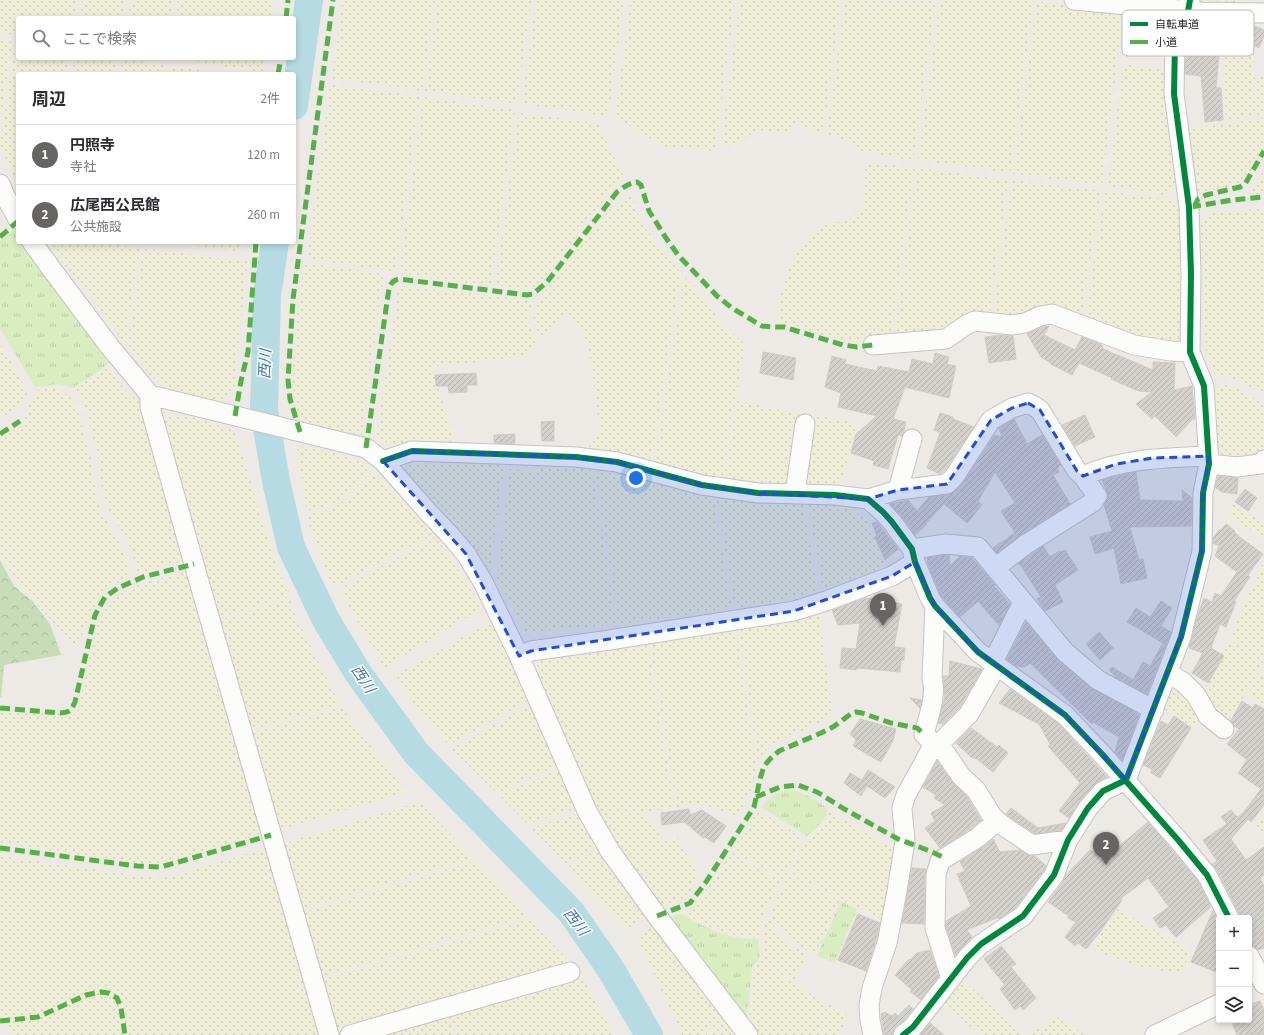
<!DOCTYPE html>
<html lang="ja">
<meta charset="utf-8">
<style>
body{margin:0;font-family:"Source Sans 3","Noto Sans JP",sans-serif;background:#f2f2f3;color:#2b2b33}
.controls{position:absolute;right:12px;bottom:12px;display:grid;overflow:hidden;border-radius:4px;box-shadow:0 2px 6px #0003}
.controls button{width:36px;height:36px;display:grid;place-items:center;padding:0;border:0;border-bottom:1px solid #e1e1e2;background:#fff;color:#2b2b33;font:20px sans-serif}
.you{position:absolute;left:636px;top:478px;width:14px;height:14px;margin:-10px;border:3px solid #fff;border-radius:50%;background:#1a73e8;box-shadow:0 0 0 6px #1a73e833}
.badge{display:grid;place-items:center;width:26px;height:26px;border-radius:50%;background:#666564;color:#fff;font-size:13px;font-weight:700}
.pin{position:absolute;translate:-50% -33px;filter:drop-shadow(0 1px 2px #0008)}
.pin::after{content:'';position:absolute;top:21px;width:14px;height:12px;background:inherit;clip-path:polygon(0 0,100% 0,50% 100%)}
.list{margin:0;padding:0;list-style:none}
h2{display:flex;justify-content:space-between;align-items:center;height:52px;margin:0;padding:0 16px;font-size:17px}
h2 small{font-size:13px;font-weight:400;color:#7c7c81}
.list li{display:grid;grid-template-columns:26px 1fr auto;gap:12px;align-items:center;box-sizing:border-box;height:60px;padding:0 16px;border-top:1px solid #e1e1e2}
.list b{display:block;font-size:15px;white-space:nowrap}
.list p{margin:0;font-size:13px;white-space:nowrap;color:#7c7c81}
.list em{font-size:13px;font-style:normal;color:#7c7c81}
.icon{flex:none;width:22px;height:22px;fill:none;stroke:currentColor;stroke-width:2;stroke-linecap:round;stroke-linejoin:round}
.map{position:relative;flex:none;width:1264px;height:1035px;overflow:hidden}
.search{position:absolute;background:#fff;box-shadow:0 2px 6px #0003;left:16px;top:16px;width:280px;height:44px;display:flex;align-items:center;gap:10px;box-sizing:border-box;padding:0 14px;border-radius:4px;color:#7c7c81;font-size:15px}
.panel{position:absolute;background:#fff;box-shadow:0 2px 6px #0003;left:16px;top:72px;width:280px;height:172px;border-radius:4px}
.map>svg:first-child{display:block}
.farmland{fill:url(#farmland-dots)}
.grass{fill:url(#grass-tufts)}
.forest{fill:url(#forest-crowns)}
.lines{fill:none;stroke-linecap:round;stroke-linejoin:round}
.river{stroke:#b6dbe3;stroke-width:28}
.building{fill:url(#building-hatch);stroke:#d0cbc7}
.minor-casing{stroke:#c5c4c2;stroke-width:21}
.minor{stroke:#fcfcfb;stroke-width:19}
.quiet{stroke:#55b145;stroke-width:5;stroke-dasharray:10 5;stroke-linecap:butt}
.cycleway-casing{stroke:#fff;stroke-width:8}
.cycleway{stroke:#00873e;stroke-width:6}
.marked{fill:#1d4ed8;fill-opacity:0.2;stroke:#1d4ed8;stroke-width:3;stroke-dasharray:8 5;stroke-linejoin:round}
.labels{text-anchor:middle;stroke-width:3;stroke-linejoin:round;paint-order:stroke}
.water-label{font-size:15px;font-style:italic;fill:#3f78af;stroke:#fff}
.key{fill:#fff;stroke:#bcbcbc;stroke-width:1}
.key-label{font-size:11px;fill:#1e1e1e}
</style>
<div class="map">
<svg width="1264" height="1035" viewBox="0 0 1264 1035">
<defs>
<pattern id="farmland-dots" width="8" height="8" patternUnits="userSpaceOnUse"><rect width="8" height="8" fill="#eeeed8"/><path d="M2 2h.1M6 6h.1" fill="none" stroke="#ccccb9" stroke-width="1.8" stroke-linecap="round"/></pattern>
<pattern id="grass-tufts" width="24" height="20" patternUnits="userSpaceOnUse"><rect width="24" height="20" fill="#daedc1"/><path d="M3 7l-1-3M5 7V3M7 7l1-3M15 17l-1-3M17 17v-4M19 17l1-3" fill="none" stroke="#bbcba5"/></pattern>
<pattern id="forest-crowns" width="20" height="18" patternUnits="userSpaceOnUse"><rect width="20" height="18" fill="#c6ddb8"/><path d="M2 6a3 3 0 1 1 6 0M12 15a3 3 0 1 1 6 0" fill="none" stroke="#aabd9e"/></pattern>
<pattern id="building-hatch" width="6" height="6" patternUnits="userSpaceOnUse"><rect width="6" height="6" fill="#d4d0cc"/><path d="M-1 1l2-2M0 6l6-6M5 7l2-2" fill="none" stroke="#b6b2af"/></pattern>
</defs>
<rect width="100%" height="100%" fill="#edeae6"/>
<!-- farmland -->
<path class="farmland" d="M0 0H77L75 18H18V35L0 33Z
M82 0H126L124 18H80Z
M131 0H172L170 18H128Z
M178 0H273L270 18H175Z
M343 0H435L423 91 332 78Z
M438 0H531L517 104 425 91Z
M536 0H624L608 116 522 104Z
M631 0H735L715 151 663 146 615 117Z
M740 0H841L823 134 797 124 784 134 762 130 749 135 737 146 721 145Z
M845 0 936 1 913 161 857 150 851 142 827 134Z
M940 0H1034L1010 173 918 160Z
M1197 0H1236L1240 8 1201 6Z
M1037 1 1123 14 1102 185 1013 174Z
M1240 30 1243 47 1254 51 1253 77 1255 104 1257 116 1226 121 1222 33Z
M0 40 12 42 0 125Z
M15 44H18V58H68L66 74H18V186L0 145V136L2 131Z
M74 58H117L115 74H72Z
M121 58 164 65 162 74H119Z
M170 58H265L263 72Z
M1123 64 1167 71 1178 186 1172 187 1167 190 1166 195 1108 186Z
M170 66 227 74H168Z
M1254 77H1264V115L1258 116 1256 104Z
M330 85 420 96 396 272 307 259Z
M423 97 515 110 491 286 399 273Z
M519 113 597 123 623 175 543 280 535 287 526 290 495 285Z
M1264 118V147L1245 181 1234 186 1204 192 1196 196 1189 129Z
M866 162 915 168 891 340 864 341 843 340 822 335 778 321 780 298 788 270 802 243 823 224 847 221 863 206Z
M917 168 1008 180 989 316 945 333 893 340Z
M1264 169V194H1250L1254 188Z
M1012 180 1101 191 1081 318 1027 315 993 317Z
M1105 191 1178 201 1182 224V345L1159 344 1085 320Z
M628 197 632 198 642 224 681 273 653 455 646 462 584 453 600 431 589 349 579 325 565 312 542 340 534 324V312L539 298 544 292 584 240 609 210Z
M1264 208V396L1240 381 1215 375 1206 351 1200 223 1208 214Z
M44 242H98L140 248 125 345 91 296Z
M167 242H240L238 251Z
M143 248 248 262 244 286 235 386 224 402 167 388 149 374 127 345Z
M305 263 384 274 362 435 360 439 305 425 300 420 295 401 292 378 299 297Z
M684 276 705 299 720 322 745 344 722 483 653 467Z
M401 286 534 300 529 315 530 327 538 343 527 356 432 367 457 451 403 446 376 440 398 290Z
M0 343 27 391 26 397 21 407 0 418Z
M109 366 124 389 143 405 187 560 138 573 131 548 107 506 102 488 100 469 97 451 84 405 78 395 73 389Z
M1220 384 1233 386 1264 404V453L1253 459 1218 456 1213 393Z
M46 387 57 388 65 393 71 398 77 408 90 454 97 501 100 509 124 551 131 577 115 584 105 591 92 611 77 648 16 582 0 555V439L25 423 24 416 30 401 39 389Z
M737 400 801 415 789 481 783 488 723 483Z
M817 415 857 424 839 490 807 489 806 461Z
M189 416 235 431 270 546 289 597 218 618 163 418Z
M297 445 339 454 364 463 373 471 353 491 335 504 315 510H307Z
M496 462 505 463 490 573 483 561 405 474 406 464Z
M538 465 593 470 617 625 526 632 497 578 510 469 534 472Z
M595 470 646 479 697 494 713 496 732 608 618 625Z
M373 474 380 478 414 513 433 535 333 588 310 527 308 512 316 513 335 507 353 493Z
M716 496 803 503 818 591 772 602 735 608Z
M808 503 832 505 848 508 868 520 885 567 823 590Z
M1234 504 1264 523V539L1228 515Z
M434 537 446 550 482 608 384 668 349 606 343 587Z
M1264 561V664L1230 637Z
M194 569 263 833 207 851 170 861 149 864 46 850 0 842V712L77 714 98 620 112 600 122 593 143 583Z
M289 598 295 615 340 705 250 730 219 620Z
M819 612 833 716 769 746 758 762 738 625Z
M492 621 528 701 449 745 418 710 396 675Z
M736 626 756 763 753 789 737 817 705 806 687 805 677 808 649 640Z
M1229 638 1263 666 1226 725 1201 696Z
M647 640 675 808 599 817 537 676 538 659Z
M1264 668V707L1247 695Z
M1168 681 1178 684 1202 716 1195 729 1159 706Z
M529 705 557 767 497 793 451 749Z
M341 707 406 792 278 830 251 732Z
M559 769 578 808 528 824 499 795Z
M420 802 473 859 300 910 282 844Z
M758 810 803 838 784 881 732 850Z
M830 811 901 854 888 923 873 915 841 900 790 872 799 852 810 836 821 826 828 817Z
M581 812 598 847 567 865 531 828Z
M643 812 664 841 677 837 699 877 690 892 681 900 670 906 660 905 616 850 599 818Z
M1264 812V832L1255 827Z
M270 847 323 1035H12L3 1017H0V856L162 879Z
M599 848 647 913 644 918 628 930 568 867Z
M731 852 781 882 765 911 758 937 754 938 727 934 708 926 682 912 688 910 696 903 715 877Z
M474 861 529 916 319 978 301 913Z
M789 873 840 901 816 955 809 952 795 943 776 925 770 913Z
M1118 909 1191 951 1181 974 1142 967 1095 952 1094 945Z
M769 916 775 928 793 946 807 955 793 982 775 970 766 962 762 956 763 936 765 926Z
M530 919 571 964 334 1032 320 980Z
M656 927 727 1018 702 1035H682L638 939 650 929Z
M762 958 765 964 774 972 834 1008 819 1035H759L749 1021 754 968Z
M577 977 583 979 614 1035H456L448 1013Z
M959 977 1025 1035H981L938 1001Z
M835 1008 849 1016 838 1035H820Z
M446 1014 454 1035H374Z
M1059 1017 1085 1035H1028Z
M728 1020 740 1035H705Z"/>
<!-- grass -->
<path class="grass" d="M15 229 18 233V242H25L110 363 73 388 58 384 35 387 0 329V241Z
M791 790C804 794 819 799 828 810 824 822 816 828 807 836L761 807C769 797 778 791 791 790Z
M841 901 857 910 835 963 817 956Z
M677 914H681C705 927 729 940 758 939L760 957 752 967 747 1020 670 919Z"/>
<!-- forest -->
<path class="forest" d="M0 560 14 586 32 601 50 624 61 655 4 665 1 697H0Z"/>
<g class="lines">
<!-- river -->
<path class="river" d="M294 106 309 0
M275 242 267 296 264 410 276 481 291 547 326 620 358 673 416 753 571 912 610 968 649 1035"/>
</g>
<!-- building -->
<path class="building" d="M1254 26 1264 30V36L1259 48 1247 43Z
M1202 34V42L1220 43 1216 88H1221L1223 120 1205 122 1201 76 1185 74 1186 48 1190 36Z
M1049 326 1044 335 1075 350 1082 337 1102 345 1103 349 1153 370V362L1175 363 1174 390 1192 386 1195 419H1192V420L1176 437 1155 416 1152 419 1136 404 1152 392 1138 391 1111 379 1112 378 1079 363 1072 375 1051 364V363L1041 357 1027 334 1043 327Z
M1001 335 1013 336 1016 359 989 363 985 337Z
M763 352 796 358 793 380 760 373Z
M935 353 949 357 947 364 956 366 949 398 905 387 893 419 906 422 904 431 902 436 898 435 888 469 873 465 874 461 851 453 856 434 877 416 838 407 841 393 825 387 832 356 846 360 845 364 877 371 878 366 909 372 912 359 933 364Z
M476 373 477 385H467V392L449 393 448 386H436L435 375Z
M940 413 953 417V419L974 427 945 470 940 474 927 468 940 433 934 430Z
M1085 415 1095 437 1075 446 1062 425Z
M1014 419 1027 444 1042 435 1061 465 1057 468 1059 472 1053 475 1070 504 1019 536 997 553 993 548 1015 533 1001 511 1015 503 995 472 978 501 982 505 967 523 944 504 926 523V525L915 535 901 515 890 504 908 500 917 511 929 497 948 495 954 492 963 483 995 435 1002 437 999 428Z
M554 421V441H542L541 422Z
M515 434V444L494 443V435Z
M1136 472 1140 500 1183 501 1182 490 1192 498 1191 526 1130 527 1139 560 1143 559 1147 578 1121 584 1114 548 1095 554 1090 537 1112 531 1104 505 1108 495 1102 480Z
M1218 476 1238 478 1237 494 1222 492 1215 487Z
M1245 489 1257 498 1248 511 1235 502Z
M877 522 898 549 885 560 875 537 877 536 872 523Z
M1226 524 1235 531 1234 532 1241 538 1263 554 1248 575 1250 577 1234 601 1236 602 1226 627 1220 624 1211 648 1224 656 1208 683 1192 673 1203 653 1189 648 1199 611 1204 598 1212 602 1215 593 1221 596 1237 572 1215 556 1219 546 1213 543V538L1219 530H1221Z
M1043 546 1050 557 1059 551 1060 552 1065 550 1078 570 1055 585 1063 602 1045 611 1037 599 1041 597 1020 564 1019 565 1018 564Z
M946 555H949L950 566 960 556 972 558 995 585 994 586 1010 604 999 625 978 601 960 617 944 599 940 593 928 564 927 558Z
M866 598 902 604 894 647 905 648 904 660H901L900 672 857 668 856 670 840 668 842 648 856 649 860 623 838 625 832 610Z
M1161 601 1172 608 1161 626 1171 632 1147 694 1116 677 1109 670 1112 667 1133 680 1143 662 1150 666 1163 643 1127 622 1136 608 1150 617Z
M1026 622 1057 659 1091 688 1132 710 1137 714 1139 715 1122 760 1115 752 1119 737 1093 722 1092 724 1030 663 1025 667 1016 666 1007 659Z
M1099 632 1113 648 1100 660 1086 644Z
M950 661 982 669 960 707 943 724 938 723 944 700V692L943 676H949Z
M1010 689 1058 723 1107 777 1095 784 1080 801 1069 818 1059 811 1080 783 1048 746 1050 744 1039 724 999 703Z
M910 698 921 700 920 708Z
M1242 701 1253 708 1255 704 1264 709V805L1251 822 1248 819 1231 839 1246 860 1264 847V875L1260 878 1264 886V948L1258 950 1255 947 1252 946 1249 939V918H1240L1239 913 1217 870 1212 864 1217 861 1203 840 1227 824 1221 817 1231 810 1237 817 1243 813 1261 789 1238 773 1247 760 1227 744 1239 729 1234 726 1231 720Z
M1174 716 1191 728 1160 778 1151 773 1152 769 1143 765 1161 721 1168 725Z
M860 719 896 729 893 741 881 762 853 746 856 740 850 734Z
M971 728 997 747 999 745 1008 753 993 772 977 759 971 757 956 743Z
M937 761 952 782 967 797 981 820 970 829 940 848 925 828 935 821 931 813 945 805 934 798 936 795 923 787Z
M868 770 895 787 885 798 867 786 861 796 844 783 850 773 862 780Z
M1011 808 1038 828 1066 823 1061 830 1035 834 1006 814Z
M689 809 690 815 702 810 726 826 714 843 705 837 703 838 685 822 662 825 661 813Z
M1148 822 1198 881 1211 907 1176 937 1172 933 1166 925 1160 928 1153 918 1169 907 1148 878 1120 899 1122 900 1100 932 1086 949 1078 943 1075 946 1065 937 1076 922 1068 918 1069 916 1048 902 1063 882 1065 876 1090 850 1093 852 1106 839 1116 849Z
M993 839 1000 852 1020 850 1026 854 1035 856 1046 866 1044 870 1015 908 999 919V917L967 930 972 937 955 955 946 926V921L971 906 957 874 965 871 960 862 983 847Z
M912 868 926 869 925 875 924 924 902 923Z
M1213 910 1219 923V973L1191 962Z
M858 914 880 923 876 940 866 971 838 960Z
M1001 946 1016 964 1011 967 1036 998 1023 1010 1020 1006 1015 1010 1000 989 1005 985 984 959Z
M930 950 939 976 921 1000 910 991 912 990 895 975 909 959 910 960 917 953Z
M1260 1001 1264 1010V1035H1237L1231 1020H1249V1005Z
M909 1005 913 1009 905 1019 896 1027 893 1031 892 1035H884L881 1014 885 1012 892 1016 895 1013 898 1016Z
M930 1023 944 1035H920Z"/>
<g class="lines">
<defs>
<path id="minor" d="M1074 0 1202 12 1264 13
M0 184 5 196 18 219
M32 242 53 271 110 347 150 395V407L194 564 329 1035
M873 345 946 339 966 325 975 321 1012 325 1025 323 1040 316 1052 314 1134 345 1171 351 1190 352
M150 395 366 448 383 461 428 512 449 534 466 554 483 582 519 656 587 811 610 851 657 916 748 1035
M383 461 412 451 576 457 617 462 702 485 758 493 835 495 868 499 883 512 892 522 912 549 915 562 930 598 935 606 978 652 1065 715 1102 754 1179 841 1207 875 1229 918
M1209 464 1237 467 1260 464 1264 460
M898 490 912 439
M795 493 805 424
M868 499 898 490 947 484 954 477 991 420 1012 408 1028 403 1034 406 1040 410 1077 471 1083 476C1123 458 1166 458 1209 456
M912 549 946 544 978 547 1065 652 1098 680 1154 710
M995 568 1025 545 1093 502 1097 496 1083 476
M935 606 932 679C937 694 928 719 924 734L934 744H939L961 776 976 790 992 816 1002 825 1032 845 1068 840
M519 656 531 651 603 641 794 611 826 601 892 576 915 562
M993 662 1023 602
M1168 673 1183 682 1196 695 1208 716 1224 729
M939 744 969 714 997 665
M1249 956 1264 984
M951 978 935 928 936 875 940 861 977 838 997 821
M350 1035 570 972
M873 1035 870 1020 869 1005 872 988 887 943 897 891 905 841 902 808 906 795 934 744
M903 1035 913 1027 967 958 981 944 1023 916 1054 875 1068 840 1088 808 1103 791 1126 780 1181 637 1202 551 1203 493 1209 464 1204 386 1190 352 1191 274 1189 207 1174 94 1175 43 1188 11 1190 0
M1155 1035 1219 1004"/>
</defs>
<!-- minor casing -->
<use href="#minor" class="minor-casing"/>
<!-- minor -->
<use href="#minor" class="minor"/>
<!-- quiet -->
<path class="quiet" d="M286 18 288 0
M278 74 281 58
M1191 207 1232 200 1264 197
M1194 207 1198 199 1206 195 1240 187 1245 184 1264 151
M0 237 18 221
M235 416 241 381 248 352 256 242
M300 432 290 399 288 380 293 299 333 0
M0 434 20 421
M366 448 389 288C392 282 393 280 399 279L527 295 533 294 547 282 617 192C624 187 629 183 637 182L641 185 649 211 666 238 678 255 717 296 732 308 762 326 774 327H784L843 345 857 347 873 345
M0 708 60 713C70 712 71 711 75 702L95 615 105 597 118 588 143 577 194 564
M756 797 780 787 798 785 817 792 846 810 898 839 930 851 945 858
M0 848 137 866 161 867 271 835
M657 916 690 903 706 882 754 807 760 779 764 766 771 758 779 751 821 733 833 727 852 713 856 712 862 713 891 723 917 728 924 734
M0 1021 38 1017 86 995 101 992 108 993 117 998 121 1008 125 1035"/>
<defs>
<path id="cycleway" d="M383 461 412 451 576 457 617 462 702 485 758 493 835 495 868 499 883 512 892 522 912 549 915 562 930 598 935 606 978 652 1065 715 1102 754 1179 841 1207 875 1229 918
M903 1035 913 1027 967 958 981 944 1023 916 1054 875 1068 840 1088 808 1103 791 1126 780 1181 637 1202 551 1203 493 1209 464 1204 386 1190 352 1191 274 1189 207 1174 94 1175 43 1188 11 1190 0"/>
</defs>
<!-- cycleway casing -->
<use href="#cycleway" class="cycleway-casing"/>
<!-- cycleway -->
<use href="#cycleway" class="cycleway"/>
</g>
<!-- marked area -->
<path class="marked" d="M1028 403 1040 410 1077 471 1083 476 1116 464 1153 458 1209 456 1203 493 1202 551 1181 637 1126 780 1065 715 978 652 955 628 935 606 915 562 892 576 794 611 531 651 519 656 466 554 383 461 412 451 576 457 617 462 702 485 758 493 868 499 898 490 947 484 991 420 1012 408Z"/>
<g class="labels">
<!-- water labels -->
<g class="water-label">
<text transform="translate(265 364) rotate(-88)" y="5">西川</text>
<text transform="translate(363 679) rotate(56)" y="5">西川</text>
<text transform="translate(576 922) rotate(52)" y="5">西川</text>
</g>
</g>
<!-- legend -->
<rect x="1122" y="10" width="132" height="46" rx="6" class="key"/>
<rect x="1130" y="22" width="18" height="4" fill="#00873e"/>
<rect x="1130" y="40" width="18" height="4" fill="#55b145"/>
<g class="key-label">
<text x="1155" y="28">自転車道</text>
<text x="1155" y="46">小道</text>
</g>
</svg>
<div class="controls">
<button>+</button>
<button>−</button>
<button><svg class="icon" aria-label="layers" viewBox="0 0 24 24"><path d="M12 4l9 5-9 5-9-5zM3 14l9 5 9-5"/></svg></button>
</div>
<div class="you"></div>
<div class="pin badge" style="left:883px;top:626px">1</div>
<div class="pin badge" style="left:1106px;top:865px">2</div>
<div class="search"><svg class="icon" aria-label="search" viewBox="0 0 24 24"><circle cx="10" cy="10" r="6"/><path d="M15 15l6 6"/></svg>ここで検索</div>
<section class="panel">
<h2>周辺<small>2件</small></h2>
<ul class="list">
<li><span class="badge">1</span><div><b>円照寺</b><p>寺社</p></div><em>120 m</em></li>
<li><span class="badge">2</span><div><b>広尾西公民館</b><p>公共施設</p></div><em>260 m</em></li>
</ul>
</section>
</div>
